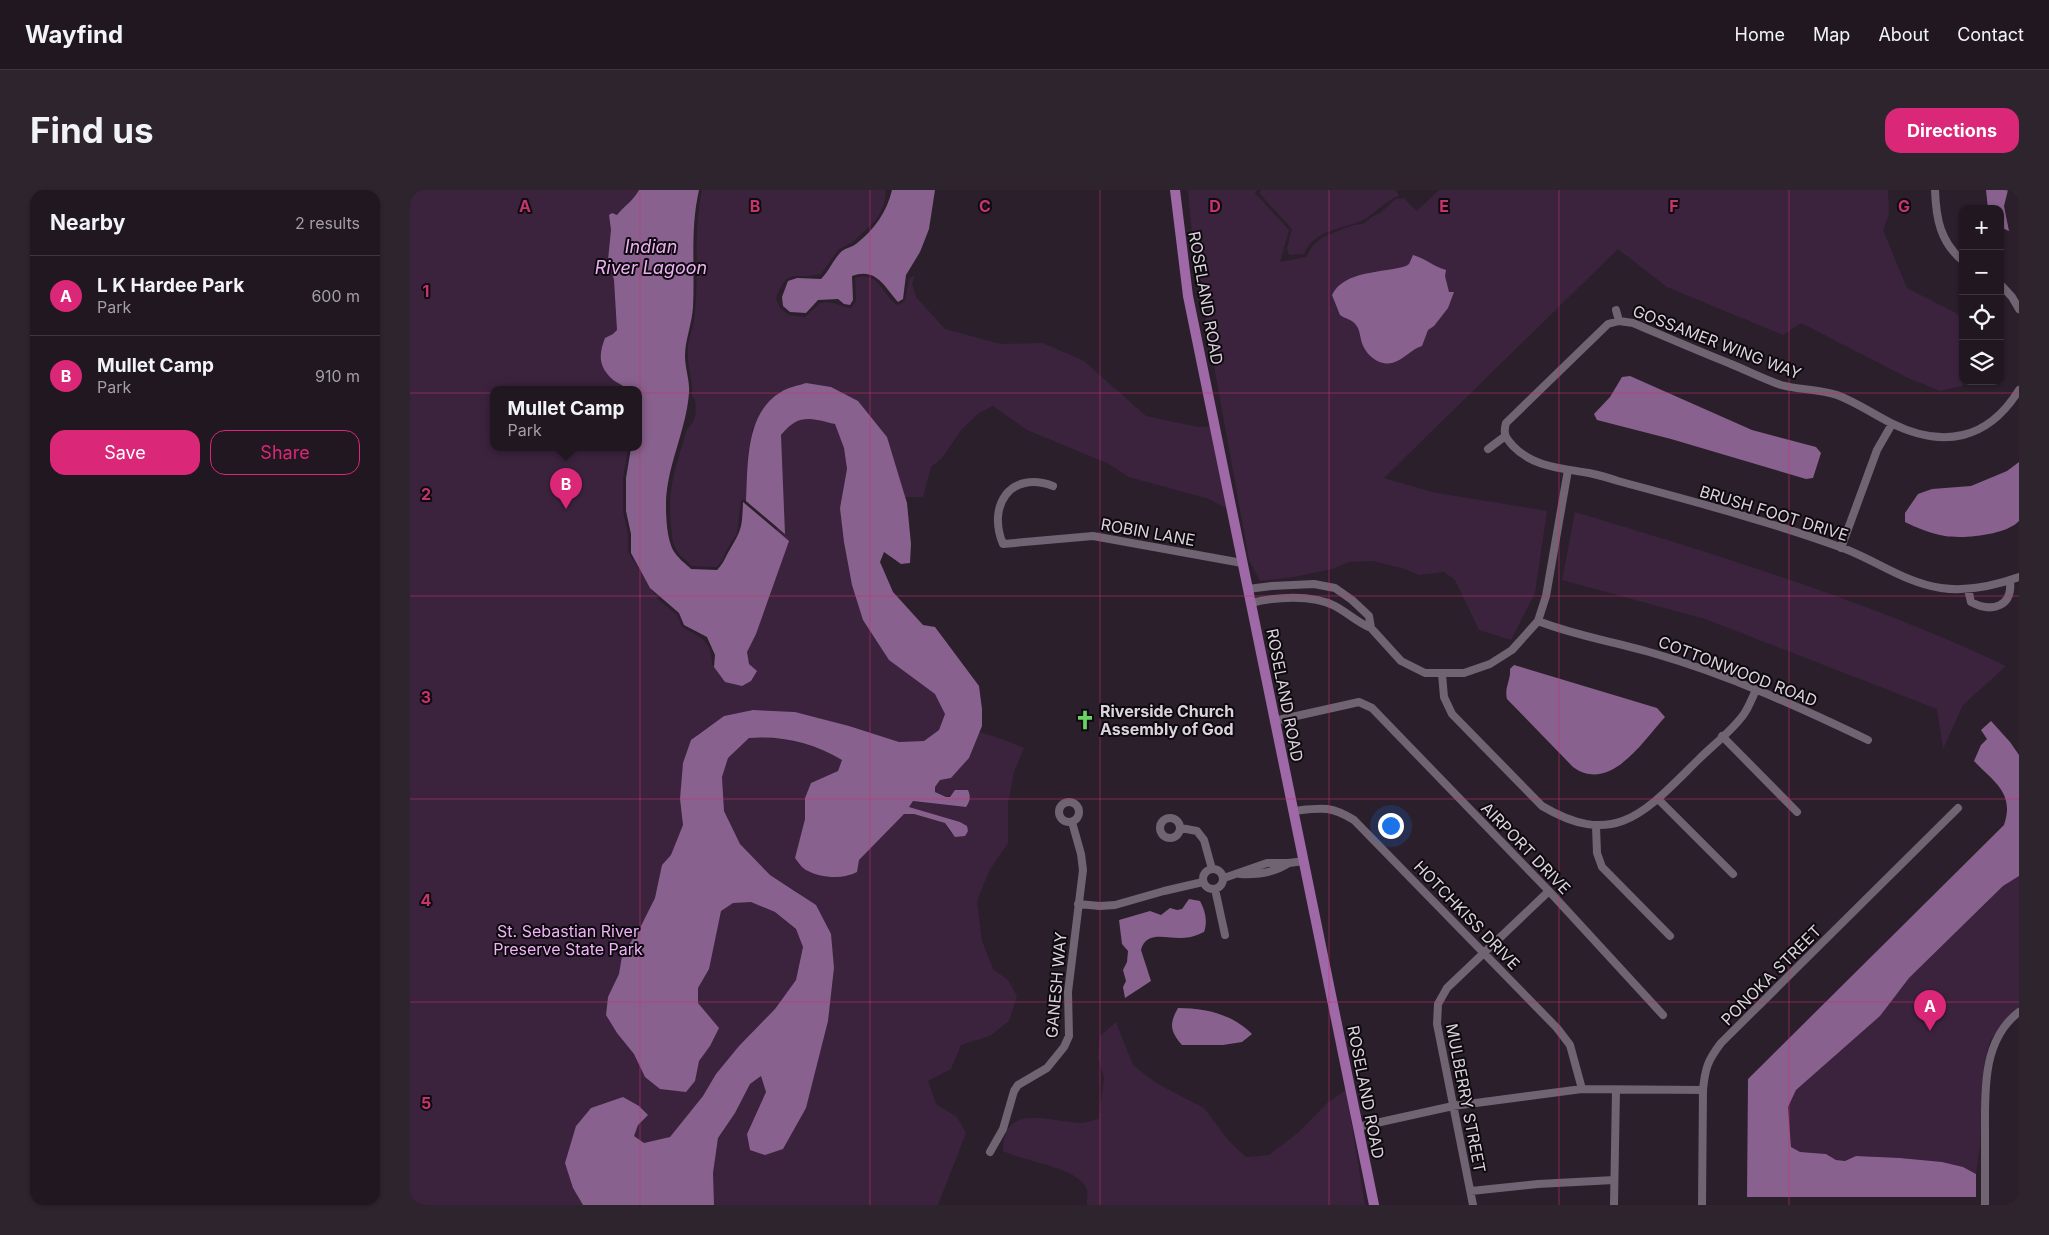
<!DOCTYPE html>
<meta charset="utf-8">
<style>
body{margin:0;font-family:Inter,sans-serif;background:#2d242d;color:#f1f3f6}
.controls{position:absolute;right:15px;top:15px;display:grid;overflow:hidden;border-radius:10px;box-shadow:0 1px 4px #0004}
.controls button{width:45px;height:45px;display:grid;place-items:center;padding:0;border:0;border-bottom:1px solid #3d363e;background:#201720;color:#f1f3f6;font:25px sans-serif}
.you{position:absolute;left:980px;top:635px;width:18px;height:18px;margin:-12px;border:4px solid #fff;border-radius:50%;background:#1a73e8;box-shadow:0 0 0 8px #1a73e833}
.badge{display:grid;place-items:center;width:32px;height:32px;border-radius:50%;background:#db2777;color:#fff;font-size:16px;font-weight:700}
.pin{position:absolute;translate:-50% -41px;filter:drop-shadow(0 1px 2px #0008)}
.pin::after{content:'';position:absolute;top:26px;width:18px;height:15px;background:inherit;clip-path:polygon(0 0,100% 0,50% 100%)}
.popup{position:absolute;left:80px;top:196px;width:152px;height:65px;box-sizing:border-box;display:grid;place-content:center;border-radius:10px;background:#201720;filter:drop-shadow(0 1px 4px #0005);font-size:16px;white-space:nowrap;color:#a29fa5}
.popup b{font-size:19px;color:#f1f3f6}
.popup::after{content:'';position:absolute;left:50%;top:100%;margin-left:-10px;border:10px solid transparent;border-top-color:#201720}
.list{margin:0;padding:0;list-style:none}
h2{display:flex;justify-content:space-between;align-items:center;height:65px;margin:0;padding:0 20px;font-size:21px}
h2 small{font-size:16px;font-weight:400;color:#a29fa5}
.list li{display:grid;grid-template-columns:32px 1fr auto;gap:15px;align-items:center;box-sizing:border-box;height:80px;padding:0 20px;border-top:1px solid #3d363e}
.list b{display:block;font-size:19px;white-space:nowrap}
.list p{margin:0;font-size:16px;white-space:nowrap;color:#a29fa5}
.list em{font-size:16px;font-style:normal;color:#a29fa5}
.actions{display:flex;gap:10px;padding:15px 20px}
.actions a{flex:1;padding:11px 0;border:1px solid #db2777;border-radius:15px;text-align:center;font-size:18px;color:#db2777}
.actions .main{background:#db2777;color:#fff}
.icon{flex:none;width:28px;height:28px;fill:none;stroke:currentColor;stroke-width:2;stroke-linecap:round;stroke-linejoin:round}
.map{position:relative;flex:none;width:1609px;height:1015px;overflow:hidden;border-radius:15px}
header{display:flex;align-items:center;gap:30px;box-sizing:border-box;height:70px;padding:0 25px;background:#201720;border-bottom:1px solid #3d363e}
header strong{font-size:24px}
nav{display:flex;gap:28px;margin-inline-start:auto;font-size:18px}
.intro{display:flex;align-items:center;justify-content:space-between;box-sizing:border-box;height:120px;padding:0 30px}
h1{margin:0;font-size:35px}
.button{padding:12px 22px;border-radius:15px;background:#db2777;color:#fff;font-size:18px;font-weight:700}
main{display:flex;gap:30px;padding:0 30px}
aside{flex:1;background:#201720;border-radius:15px;box-shadow:0 1px 4px #0004}
.map>svg:first-child{display:block}
.green{fill:#3b233e}
.water{fill:#89618e}
.lines{fill:none;stroke-linecap:round;stroke-linejoin:round}
.minor{stroke:#706372;stroke-width:8}
.major{stroke:#9f68a7;stroke-width:10}
.grid{fill:none;stroke:#c6346e;stroke-width:1;stroke-opacity:0.55}
.labels{text-anchor:middle;stroke-width:4;stroke-linejoin:round;paint-order:stroke}
.street-label{font-size:16px;fill:#dcd4dc;stroke:#0f0a10}
.poi-label{font-size:16px;font-weight:bold;fill:#dcd4dc;stroke:#0f0a10;text-anchor:start}
.park-label{font-size:16px;fill:#f0b3f7;stroke:#0f0a10}
.water-label{font-size:18px;font-style:italic;fill:#ecb0f3;stroke:#0f0a10}
.grid-label{font-size:16px;text-anchor:middle;font-weight:bold;fill:#c6346e;stroke:#0f0a10;stroke-width:4;stroke-linejoin:round;paint-order:stroke}
</style>
<header>
<strong>Wayfind</strong>
<nav><a>Home</a><a>Map</a><a>About</a><a>Contact</a></nav>
</header>
<div class="intro"><h1>Find us</h1><a class="button">Directions</a></div>
<main>
<aside>
<h2>Nearby<small>2 results</small></h2>
<ul class="list">
<li><span class="badge">A</span><div><b>L K Hardee Park</b><p>Park</p></div><em>600 m</em></li>
<li><span class="badge">B</span><div><b>Mullet Camp</b><p>Park</p></div><em>910 m</em></li>
</ul>
<div class="actions"><a class="main">Save</a><a>Share</a></div>
</aside>
<div class="map">
<svg width="1609" height="1015" viewBox="0 0 1609 1015">
<rect width="100%" height="100%" fill="#2a1f2b"/>
<!-- green -->
<path class="green" d="M0 0H230L225 7 216 200H84V258H218L213 289V321L218 344V362L248 409 267 425 272 437C290 447 302 450 302 474L304 477 370 333 369 261 372 240 379 230 400 226 425 234 434 258 437 280 430 318 530 505 532 518 535 524 529 540 514 551 489 552 439 536 385 522 343 520 314 526 288 544 270 609 273 635 341 712 365 722 386 740 393 757 386 790 365 819 329 856 306 884 293 906 260 947 234 953 223 946 227 935 234 929 196 913 181 918 166 936 163 998 173 1015H0Z
M292 0H476L474 15 466 30 443 52 429 59 411 84C386 91 377 75 366 109L370 118 379 125 395 127 410 113C424 110 428 116 441 118L446 111 445 88C470 80 472 106 488 115L495 111 499 89 505 85 502 93 506 107 535 139 591 154 633 153 674 171 736 226 788 237 801 236 818 319 799 309 719 287 699 274 617 240 583 216 569 223 552 239 532 268 521 277 513 307H495L477 247 448 211 343 238 338 263 336 311 333 309 331 311 327 343 316 361 312 371 306 377 282 376C277 371 269 366 266 359 262 353 262 344 261 337 257 298 266 276 277 239 287 232 286 220 285 209L282 207C283 193 279 182 278 168 276 153 284 138 285 123 289 82 283 41 292 0Z
M778 0H847L845 3 879 40 870 72 896 67 903 55 913 47 943 35 953 34 963 26 970 23 986 9 994 8 1007 21 1029 0H1478L1479 24 1473 40 1497 98 1546 123 1553 129V191H1558L1552 196 1530 201 1498 188 1391 133 1373 145 1257 97 1208 59 974 288 1022 302 1137 321 1125 403 1101 450 1069 440 1045 390 1034 382 1009 385 995 379 963 371 939 372 922 379 884 387 850 391 839 370 784 65Z
M851 0H986L989 6C980 7 962 26 951 31 931 39 904 40 894 64L879 65 877 58 882 39 849 3Z
M1165 322C1311 366 1458 411 1596 476L1553 515 1533 559 1527 519 1295 429 1152 390Z
M569 542 589 548 614 558 604 582 598 614V653L579 681 567 711 572 751 583 779 598 790 607 806 599 831 580 846 551 855 541 879 518 891 526 914 547 927 556 943 528 1015H304L303 983 308 948 325 923 340 894 351 886 356 902 337 943 396 918 418 831 424 778 389 703 360 685 330 654 314 621 312 587 318 568 339 548C370 546 404 553 432 570L428 581 401 593 395 608V629L385 668 412 686H439L447 682 448 670 494 624H504L535 633 541 644 557 636 550 632 499 617 502 611 556 617 555 600 536 607 525 602V597L530 590 541 588 559 568Z
M1609 686V818L1594 831 1580 851 1574 875 1570 954 1566 984 1553 977 1532 972 1490 968 1446 966 1435 971 1426 970 1416 964 1389 962 1381 957 1378 917 1386 900 1470 826 1499 788 1593 696Z
M706 832 723 875 746 893 794 918 819 951 836 967 859 965 889 942 917 913 936 900 955 1015H677C677 1010 678 1004 677 999 670 978 613 971 593 961 593 912 638 931 669 933 676 933 683 930 689 929L694 887 688 867 690 846Z"/>
<!-- water -->
<path class="water" d="M229 0H289C280 39 285 78 283 117 282 134 275 150 275 166 275 179 280 190 279 203 276 242 256 277 256 315 256 328 257 352 265 363 269 369 276 374 281 379L307 380C313 374 315 368 319 361 332 339 332 338 333 312L379 351 346 444 337 462 339 474 347 481 341 491 332 496 315 492 304 477 305 465 297 447 274 435 269 423 240 398 221 363V344L216 321V288L221 258H228V200H217C213 194 206 193 201 188 188 175 189 164 195 148L203 144 207 140 204 90 198 70 201 40 199 25 202 23 207 25C214 16 224 10 229 0Z
M482 0H525L519 39 510 62 496 85 493 109 488 112C474 96 466 77 442 86L443 110 440 115 434 114 428 109 408 110 396 123 380 122 373 116 372 107 378 91 387 88 411 89C419 81 425 67 432 61 436 58 442 57 446 54 464 40 477 22 482 0Z
M1576 0H1598L1594 16 1599 41 1590 37V19H1578Z
M1003 65C1015 68 1024 77 1036 80L1035 86 1039 102H1044L1038 118 1024 136 1018 140 1012 156C1001 159 994 170 982 173 969 176 956 165 952 153 950 147 950 140 946 135 942 129 935 129 930 125L922 105C934 80 974 83 996 76L999 74Z
M1220 186 1342 240 1406 257 1411 263 1403 288 1396 289 1261 249 1187 230 1184 224 1200 207 1212 187Z
M396 193 421 197 448 211 477 247 497 313 501 354 500 373 491 374 474 362 470 372 483 402 513 435 525 437 569 496 572 519V536L559 568 541 588 530 590 525 597V602L536 607H540L545 600H558C561 607 560 611 556 617L503 611 499 617 550 632 557 636 558 641 555 646 545 647 535 633 504 624H494L449 670 447 682C433 690 410 688 396 680 392 678 388 672 385 668L395 629V608L401 593 428 581 432 570C405 553 370 545 339 548L318 568 312 587 314 621 330 654 360 685 406 715 421 744 424 778 418 831 396 918 373 959 355 965 340 960 337 944 356 902 351 886 340 894 325 923 308 948 303 983 304 1015H173L163 998 155 973 166 936 181 918 213 907 229 916 238 925 228 935 224 946 234 953 260 947 293 906 306 884 329 856 365 819 386 790 393 757 386 739 365 722 341 712 323 713 311 721 299 779 288 798V813L309 838 300 856 289 871 285 891 276 902 250 899 235 887 224 864 207 843 196 825 198 807 209 784 212 766 230 738 245 708 252 675 261 665 273 635 270 609 273 573 281 550 314 526 343 520 385 522 439 536 489 552 514 551 529 540 535 524 525 504 479 470 453 430 442 395 434 352 430 318 437 279 434 258 425 234C401 228 388 223 371 245L375 344 336 311C338 275 335 223 371 202 378 197 388 196 396 193Z
M1609 272V331C1596 345 1554 349 1535 346 1522 344 1507 338 1495 332V323L1508 304 1522 299 1561 296 1597 281Z
M1104 475 1247 518 1255 527C1233 551 1200 604 1163 577L1097 509C1094 498 1101 490 1100 479Z
M1581 531 1600 552 1609 565V686L1593 696 1499 788 1470 826 1386 900 1378 917 1381 957 1390 962 1416 964 1426 970 1435 971 1446 966 1490 968 1532 972 1553 977 1566 984V1007H1337L1338 889 1594 635C1605 603 1584 592 1564 571L1571 555 1577 549 1571 540Z
M779 709 790 711C795 720 798 731 794 742 788 745 779 748 772 748 758 749 736 740 731 760L741 791 715 808 713 797 716 791 713 780 717 772 718 761 712 754 709 730 740 721 751 725 760 718 767 720 772 719Z
M768 818C795 818 822 824 842 844L832 852 813 855H772C760 841 759 834 768 818Z"/>
<g class="lines">
<!-- minor -->
<path class="minor" d="M1525 0C1526 28 1530 52 1553 71
M1590 94 1602 107 1609 119
M1206 120 1209 131
M1609 200C1578 250 1533 259 1481 233 1463 224 1446 212 1427 205 1409 199 1389 200 1371 195 1354 189 1338 181 1321 174 1288 161 1256 147 1223 133L1209 131 1198 134 1096 233C1093 244 1095 247 1103 256 1123 277 1151 278 1179 283 1189 285 1199 288 1208 291 1282 311 1358 331 1430 357 1464 369 1495 393 1531 398 1558 402 1584 396 1609 387
M1078 259 1094 247
M643 296C600 280 577 316 593 354L683 346 832 373
M1431 358 1467 260 1482 234
M838 399 862 396 904 394 925 398 942 410 959 426 961 438 991 471 1015 483H1054L1080 474 1102 460 1128 431 1136 406 1158 280
M1558 399 1561 412C1582 423 1603 417 1600 390
M841 413C865 407 902 404 925 416 938 423 948 433 961 438
M1128 431C1166 446 1206 452 1246 464 1319 485 1389 517 1458 550
M1032 484 1034 507 1042 524 1132 616C1206 660 1236 621 1288 570 1303 555 1322 541 1334 524 1339 517 1342 508 1346 500
M864 531 949 512 962 518 1139 701 1253 825
M1312 546 1387 622
M1248 609 1323 684
M649 622a10 10 0 1 1 20 0a10 10 0 1 1-20 0Z
M883 621C910 618 920 615 944 630L1147 838 1160 855 1172 899
M750 638a10 10 0 1 1 20 0a10 10 0 1 1-20 0Z
M1186 636 1187 663 1192 677 1260 746
M771 638 787 641 794 650 802 679
M793 689a10 10 0 1 1 20 0a10 10 0 1 1-20 0Z
M830 684C847 685 864 683 879 673
M814 688 857 673H879L894 671
M805 699 815 745
M668 714 690 716 705 715 754 701 793 692
M948 937 1043 916 1172 899 1293 900
M580 962 593 939 604 901 608 895 637 878 654 857 659 846 658 802 673 680 671 664 662 632
M1061 1001 1128 994 1204 990
M1063 1015 1027 834 1028 814 1037 798 1139 701
M1204 1015 1206 900
M1292 1015 1293 900C1295 878 1298 870 1311 853L1548 618
M1575 1015C1575 991 1575 967 1575 942 1575 901 1572 850 1609 822"/>
<!-- major -->
<path class="major" d="M765 0 778 106 964 1015"/>
</g>
<!-- grid -->
<path class="grid" d="M230 0V1015M460 0V1015M690 0V1015M919 0V1015M1149 0V1015M1379 0V1015M0 203H1609M0 406H1609M0 609H1609M0 812H1609"/>
<!-- icons -->
<defs>
<symbol id="church-bare" viewBox="-9 -9 18 18"><path d="M-1.2-6h2.4v3.5h3.3v2.4h-3.3V6h-2.4V-.1h-3.3v-2.4h3.3Z" fill="#69d464" stroke="#0f0a10" stroke-width="2.5" paint-order="stroke"/></symbol>
</defs>
<g fill-rule="evenodd">
<use href="#church-bare" x="661" y="516" width="28" height="28"/>
</g>
<g class="labels">
<!-- street labels -->
<g class="street-label">
<text transform="translate(796 108) rotate(80)" y="6">ROSELAND ROAD</text>
<text transform="translate(1307 152) rotate(21)" y="6">GOSSAMER WING WAY</text>
<text transform="translate(1364 323) rotate(17)" y="6">BRUSH FOOT DRIVE</text>
<text transform="translate(738 342) rotate(10)" y="6">ROBIN LANE</text>
<text transform="translate(1328 481) rotate(21)" y="6">COTTONWOOD ROAD</text>
<text transform="translate(875 505) rotate(79)" y="6">ROSELAND ROAD</text>
<text transform="translate(1116 658) rotate(46)" y="6">AIRPORT DRIVE</text>
<text transform="translate(1057 725) rotate(46)" y="6">HOTCHKISS DRIVE</text>
<text transform="translate(1361 785) rotate(-45)" y="6">PONOKA STREET</text>
<text transform="translate(646 795) rotate(-85)" y="6">GANESH WAY</text>
<text transform="translate(956 902) rotate(79)" y="6">ROSELAND ROAD</text>
<text transform="translate(1056 908) rotate(79)" y="6">MULBERRY STREET</text>
</g>
<!-- poi labels -->
<g class="poi-label">
<text x="690" y="527">Riverside Church<tspan x="690" dy="18">Assembly of God</tspan></text>
</g>
<!-- park labels -->
<g class="park-label">
<text x="158" y="747">St. Sebastian River<tspan x="158" dy="18">Preserve State Park</tspan></text>
</g>
<!-- water labels -->
<g class="water-label">
<text x="241" y="63">Indian<tspan x="241" dy="21">River Lagoon</tspan></text>
</g>
</g>
<g class="grid-label">
<text x="115" y="22">A</text>
<text x="345" y="22">B</text>
<text x="575" y="22">C</text>
<text x="805" y="22">D</text>
<text x="1034" y="22">E</text>
<text x="1264" y="22">F</text>
<text x="1494" y="22">G</text>
<text x="16" y="107">1</text>
<text x="16" y="310">2</text>
<text x="16" y="513">3</text>
<text x="16" y="716">4</text>
<text x="16" y="919">5</text>
</g>
</svg>
<div class="controls">
<button>+</button>
<button>−</button>
<button><svg class="icon" aria-label="locate" viewBox="0 0 24 24"><circle cx="12" cy="12" r="6"/><path d="M12 2v4M12 18v4M2 12h4M18 12h4"/></svg></button>
<button><svg class="icon" aria-label="layers" viewBox="0 0 24 24"><path d="M12 4l9 5-9 5-9-5zM3 14l9 5 9-5"/></svg></button>
</div>
<div class="you"></div>
<div class="pin badge" style="left:1520px;top:841px">A</div>
<div class="pin badge" style="left:156px;top:319px">B</div>
<div class="popup"><b>Mullet Camp</b>Park</div>
</div>
</main>
